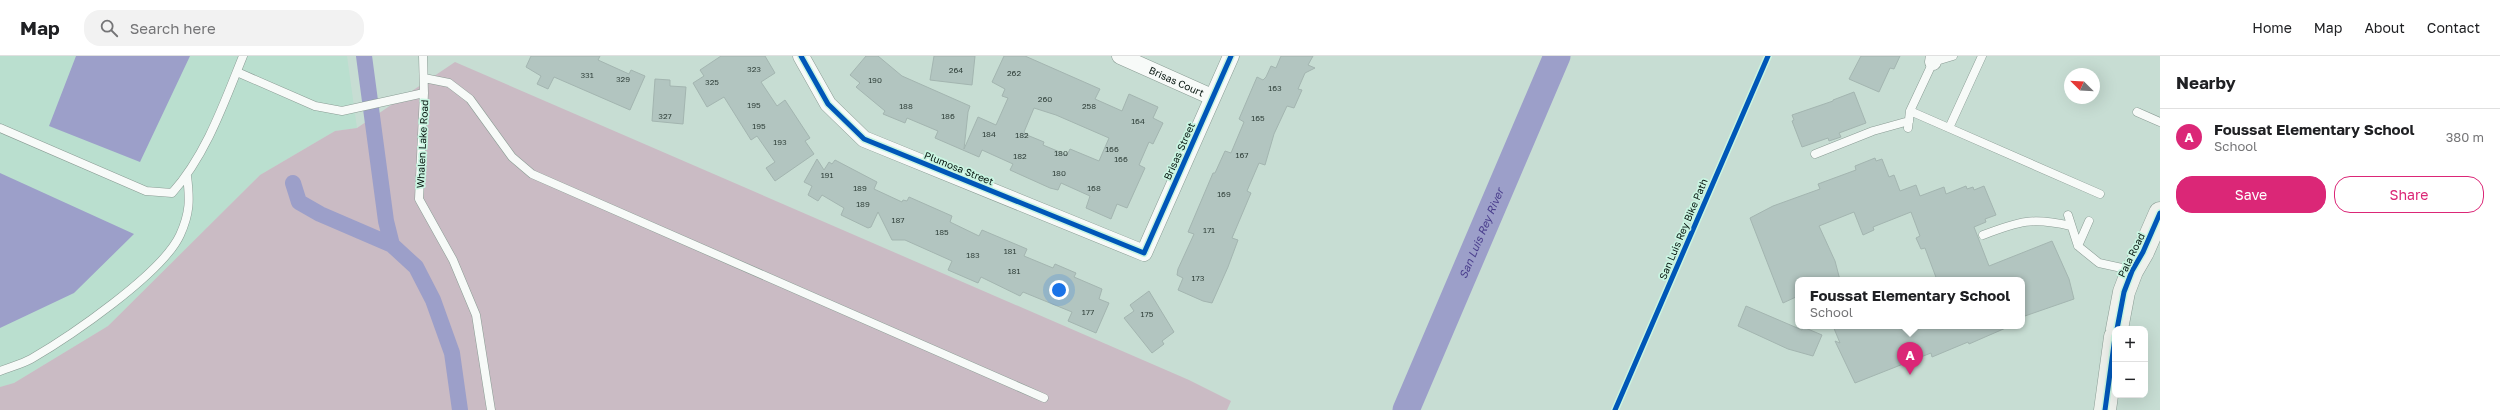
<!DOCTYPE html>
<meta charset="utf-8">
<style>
body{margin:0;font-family:"Golos Text",sans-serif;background:#f2f2f2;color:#202124}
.controls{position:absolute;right:12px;bottom:12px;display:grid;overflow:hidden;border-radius:8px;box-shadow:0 4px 16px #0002}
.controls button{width:36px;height:36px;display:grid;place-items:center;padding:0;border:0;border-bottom:1px solid #e0e0e0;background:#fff;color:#202124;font:20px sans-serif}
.compass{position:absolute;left:2064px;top:12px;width:36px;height:36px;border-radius:50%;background:#fff;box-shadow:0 4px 16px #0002;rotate:294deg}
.you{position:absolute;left:1059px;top:234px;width:14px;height:14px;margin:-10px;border:3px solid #fff;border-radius:50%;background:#1a73e8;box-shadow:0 0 0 6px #1a73e833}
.badge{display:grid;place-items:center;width:26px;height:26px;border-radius:50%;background:#db2777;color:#fff;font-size:13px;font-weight:700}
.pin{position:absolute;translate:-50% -33px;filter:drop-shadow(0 1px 2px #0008)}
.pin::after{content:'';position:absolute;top:21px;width:14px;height:12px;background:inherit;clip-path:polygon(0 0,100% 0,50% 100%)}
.popup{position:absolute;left:1795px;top:221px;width:230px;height:52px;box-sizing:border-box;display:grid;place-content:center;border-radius:8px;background:#fff;filter:drop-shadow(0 1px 3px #0005);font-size:13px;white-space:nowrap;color:#757577}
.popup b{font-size:15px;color:#202124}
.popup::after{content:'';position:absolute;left:50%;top:100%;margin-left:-8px;border:8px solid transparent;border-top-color:#fff}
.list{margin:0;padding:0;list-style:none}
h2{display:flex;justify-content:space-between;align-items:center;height:52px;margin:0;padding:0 16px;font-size:17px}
h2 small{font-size:13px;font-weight:400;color:#757577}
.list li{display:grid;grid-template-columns:26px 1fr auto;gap:12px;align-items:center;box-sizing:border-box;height:56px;padding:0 16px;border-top:1px solid #e0e0e0}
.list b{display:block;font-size:15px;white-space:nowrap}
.list p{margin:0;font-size:13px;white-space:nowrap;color:#757577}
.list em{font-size:13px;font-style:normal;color:#757577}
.actions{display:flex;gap:8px;padding:12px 16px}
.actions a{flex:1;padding:9px 0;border:1px solid #db2777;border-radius:16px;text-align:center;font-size:14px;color:#db2777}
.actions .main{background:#db2777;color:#fff}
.icon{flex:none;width:22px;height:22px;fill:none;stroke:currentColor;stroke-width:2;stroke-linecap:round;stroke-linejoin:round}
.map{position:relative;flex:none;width:2160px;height:354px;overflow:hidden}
header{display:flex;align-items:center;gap:24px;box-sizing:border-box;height:56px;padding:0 20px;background:#fff;border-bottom:1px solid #e0e0e0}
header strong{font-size:19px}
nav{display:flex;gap:22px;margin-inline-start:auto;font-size:14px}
.search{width:280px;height:36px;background:#f2f2f2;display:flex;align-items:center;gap:10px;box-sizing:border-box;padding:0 14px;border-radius:16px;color:#757577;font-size:15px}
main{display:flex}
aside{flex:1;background:#fff}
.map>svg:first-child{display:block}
.built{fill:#badfcf}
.green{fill:#cabbc4}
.water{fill:#9c9fc9}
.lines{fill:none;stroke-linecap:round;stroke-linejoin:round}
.canal{stroke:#9c9fc9;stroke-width:16}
.river{stroke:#9c9fc9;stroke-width:27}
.building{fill:#b2c5c0;stroke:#a3b5b0;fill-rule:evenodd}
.lane-casing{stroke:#8a9c94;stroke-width:9}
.street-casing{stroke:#8a9c94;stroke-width:17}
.secondary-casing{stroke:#8a9c94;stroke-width:23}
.lane{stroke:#f7faf8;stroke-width:8}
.street{stroke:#f7faf8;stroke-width:16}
.secondary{stroke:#eef1ec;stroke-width:22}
.cycleway-casing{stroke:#caf5e2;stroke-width:8}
.cycleway{stroke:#0057b8;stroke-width:5}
.labels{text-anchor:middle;stroke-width:3.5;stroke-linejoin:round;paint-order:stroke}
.number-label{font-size:8px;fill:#31413b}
.street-label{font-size:10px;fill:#06150f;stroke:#caf5e2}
.water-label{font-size:11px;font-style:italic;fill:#4a3e8d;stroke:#caf5e2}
</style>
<header>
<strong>Map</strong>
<div class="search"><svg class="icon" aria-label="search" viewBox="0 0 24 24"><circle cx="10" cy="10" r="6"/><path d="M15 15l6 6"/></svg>Search here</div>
<nav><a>Home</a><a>Map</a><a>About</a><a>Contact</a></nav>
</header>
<main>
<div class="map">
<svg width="2160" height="354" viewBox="0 0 2160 354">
<rect width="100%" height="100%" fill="#c7ddd3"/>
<!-- built -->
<path class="built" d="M0 0H347L357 72 335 75 260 119 108 270 14 327 0 331Z"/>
<!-- green -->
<path class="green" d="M455 6 1189 324 1231 345 1227 354H0V331L14 327 108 270 260 119 335 75 357 72Z"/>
<!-- water -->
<path class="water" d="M76 0H190L140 106 49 70Z
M0 117 134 178 74 237 0 272Z"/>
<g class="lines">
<!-- canal -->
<path class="canal" d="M364 0 386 165 392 189
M293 127 299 146 320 158 392 189 416 211 433 244 452 297 460 354"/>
<!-- river -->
<path class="river" id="s1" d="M1406 354 1557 0"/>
</g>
<!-- building -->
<path class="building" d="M531 0H600L598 4 629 18 631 14 645 20 630 54 554 21 548 33 537 28 541 20 526 11Z
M721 0H765L775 17 761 26 777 50 785 44 810 82 805 85 814 98 775 125 766 112 775 106 757 80 751 84 724 41 707 51 693 27 704 20 700 14Z
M866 0H878L902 20 970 50 968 56 964 93 978 61 996 69 1008 42 1002 40 1005 33 992 26 1004 0H1025L1100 33 1095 43 1122 55 1129 38 1158 51 1153 62 1163 67 1153 88 1149 86 1139 109 1145 112 1127 152 1117 148 1111 163 1086 152 1090 140 1061 127 1058 134 1050 132 1010 114 1013 108 982 94 979 101 935 82 938 75 907 62 905 67 883 58 885 55 856 31 860 27 850 19ZM1034 52 1056 59 1109 82 1099 105 1070 93 1067 99 1043 89 1044 86 1027 79 1024 76Z
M934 0H975L972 29 930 24Z
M1281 0H1313L1308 9 1315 12 1305 17 1298 33 1302 34 1294 52 1287 50 1274 78 1265 109 1259 107 1247 135 1251 137 1232 182 1238 184 1228 211 1212 247 1203 245 1178 234 1183 222 1177 219 1178 213 1194 178 1188 176 1213 117H1215L1225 95 1231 97 1244 66 1239 63 1257 21 1263 24 1266 21 1271 10 1276 12Z
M1861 0H1900L1894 13 1890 12 1879 36 1849 23Z
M655 23 670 24V30L686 31 683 68 652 65Z
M1854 36 1866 67 1839 77 1841 81 1829 85 1828 82 1802 91 1792 65 1794 64 1792 59 1833 45V44Z
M1875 102 1876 105 1882 103 1889 121 1894 119 1900 135 1916 129 1920 140 1944 131 1946 138 1966 130 1967 133 1973 131 1974 134 1984 130 1996 159 1985 163 1986 166 1974 171 1989 210 2052 185 2069 223 2074 243 2022 261V224H1937L1925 192 1921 193 1916 182 1920 180 1911 156 1873 171 1874 174 1863 179 1854 156 1819 170 1835 205 1840 224H1798V240L1783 247 1750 162 1773 150 1820 133 1818 128 1856 114 1855 110Z
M817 103 824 114 829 106 832 108 835 104 877 126 874 133 902 146 903 144 907 145 909 141 952 160 950 166 979 180 982 174 1027 193 1024 200 1053 212 1055 208 1076 217 1074 221 1102 233 1099 243 1109 247 1096 277 1068 265 1072 256 1023 236 1020 240 981 221 978 227 948 214 952 205 905 184H892L878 156 871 171 868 172 841 159 844 152 822 139 818 145 808 139 812 130 804 126Z
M1149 235 1174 276 1162 285 1164 288 1152 297 1124 262 1134 255 1130 249Z
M1746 250 1802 274 1803 271 1822 279 1813 300 1788 293 1738 270Z
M1833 270H2008V271L1969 288 1968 286 1932 301 1931 297 1855 327 1835 285 1840 287Z"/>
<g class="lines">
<defs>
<path id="lane" d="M423 0 424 37 419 143 453 204 476 259 491 354
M237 16 315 50 342 55 424 37
M424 22 449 27 470 43 512 101 532 118 1044 342
M1910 55 2100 138
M2137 56 2160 66
M0 72 146 135 172 137C206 99 224 47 243 0
M1908 72 1910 55 1933 6 1953 0
M1949 72 1982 0
M1815 98 1873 75 1909 65
M2068 159 2078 190 2099 207 2131 214
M1983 179C2020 165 2032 161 2071 170
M2078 190 2089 165
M0 315C10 311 22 308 31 303 69 281 162 218 180 179 190 157 190 144 187 120"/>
<g id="street">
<path d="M801 0 828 48 864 83 1144 197 1231 0"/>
<path id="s2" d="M1120 0 1212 41"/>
<path d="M1933 6 1934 0"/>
</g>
<path id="secondary" d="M2117 273 2124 236 2132 215 2143 196 2160 157
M2105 354 2115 281"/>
</defs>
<!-- lane casing -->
<use href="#lane" class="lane-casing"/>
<!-- street casing -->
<use href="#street" class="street-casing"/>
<!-- secondary casing -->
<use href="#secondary" class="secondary-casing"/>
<!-- lane -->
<use href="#lane" class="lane"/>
<!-- street -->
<use href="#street" class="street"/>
<!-- secondary -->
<use href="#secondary" class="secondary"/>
<defs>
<path id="cycleway" d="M801 0 828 48 864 83 1144 197 1231 0
M2117 273 2124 236 2132 215 2143 196 2160 157
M1615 354 1768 0
M2105 354 2115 281"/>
</defs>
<!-- cycleway casing -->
<use href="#cycleway" class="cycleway-casing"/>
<!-- cycleway -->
<use href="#cycleway" class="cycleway"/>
</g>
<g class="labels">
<!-- number labels -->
<g class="number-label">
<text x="754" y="16">323</text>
<text x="956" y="17">264</text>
<text x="1014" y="20">262</text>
<text x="587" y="22">331</text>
<text x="623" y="26">329</text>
<text x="875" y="27">190</text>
<text x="712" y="29">325</text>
<text x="1275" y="35">163</text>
<text x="1045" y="46">260</text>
<text x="754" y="52">195</text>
<text x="906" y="53">188</text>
<text x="1089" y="53">258</text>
<text x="665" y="63">327</text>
<text x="948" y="63">186</text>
<text x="1258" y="65">165</text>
<text x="1138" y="68">164</text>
<text x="759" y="73">195</text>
<text x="989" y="81">184</text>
<text x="1022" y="82">182</text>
<text x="780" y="89">193</text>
<text x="1112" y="96">166</text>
<text x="1061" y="100">180</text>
<text x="1242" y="102">167</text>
<text x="1020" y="103">182</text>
<text x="1121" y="106">166</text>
<text x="1059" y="120">180</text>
<text x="827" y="122">191</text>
<text x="860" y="135">189</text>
<text x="1094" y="135">168</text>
<text x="1224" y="141">169</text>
<text x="863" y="151">189</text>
<text x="898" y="167">187</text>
<text x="1209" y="177">171</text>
<text x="942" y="179">185</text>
<text x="1010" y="198">181</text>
<text x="973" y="202">183</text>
<text x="1014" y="218">181</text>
<text x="1198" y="225">173</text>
<text x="1088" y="259">177</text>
<text x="1147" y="261">175</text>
</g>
<!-- street labels -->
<g class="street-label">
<text dy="4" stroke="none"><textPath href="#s2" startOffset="62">Brisas Court</textPath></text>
<text transform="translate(422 88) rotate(-87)" y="4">Whalen Lake Road</text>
<text transform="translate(1179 95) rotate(-66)" y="4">Brisas Street</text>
<text transform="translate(959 112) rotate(22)" y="4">Plumosa Street</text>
<text transform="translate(1683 173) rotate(-67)" y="4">San Luis Rey Bike Path</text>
<text transform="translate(2131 199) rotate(-64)" y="4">Pala Road</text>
</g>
<!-- water labels -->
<g class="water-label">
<text dy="4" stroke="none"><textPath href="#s1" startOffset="192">San Luis Rey River</textPath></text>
</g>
</g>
</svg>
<div class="controls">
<button>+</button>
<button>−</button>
</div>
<svg class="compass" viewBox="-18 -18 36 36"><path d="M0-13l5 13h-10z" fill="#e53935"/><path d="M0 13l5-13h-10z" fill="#757577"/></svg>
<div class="you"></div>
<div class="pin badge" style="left:1910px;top:319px">A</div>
<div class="popup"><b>Foussat Elementary School</b>School</div>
</div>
<aside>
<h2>Nearby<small></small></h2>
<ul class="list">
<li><span class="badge">A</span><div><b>Foussat Elementary School</b><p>School</p></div><em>380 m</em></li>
</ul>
<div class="actions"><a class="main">Save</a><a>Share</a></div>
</aside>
</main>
